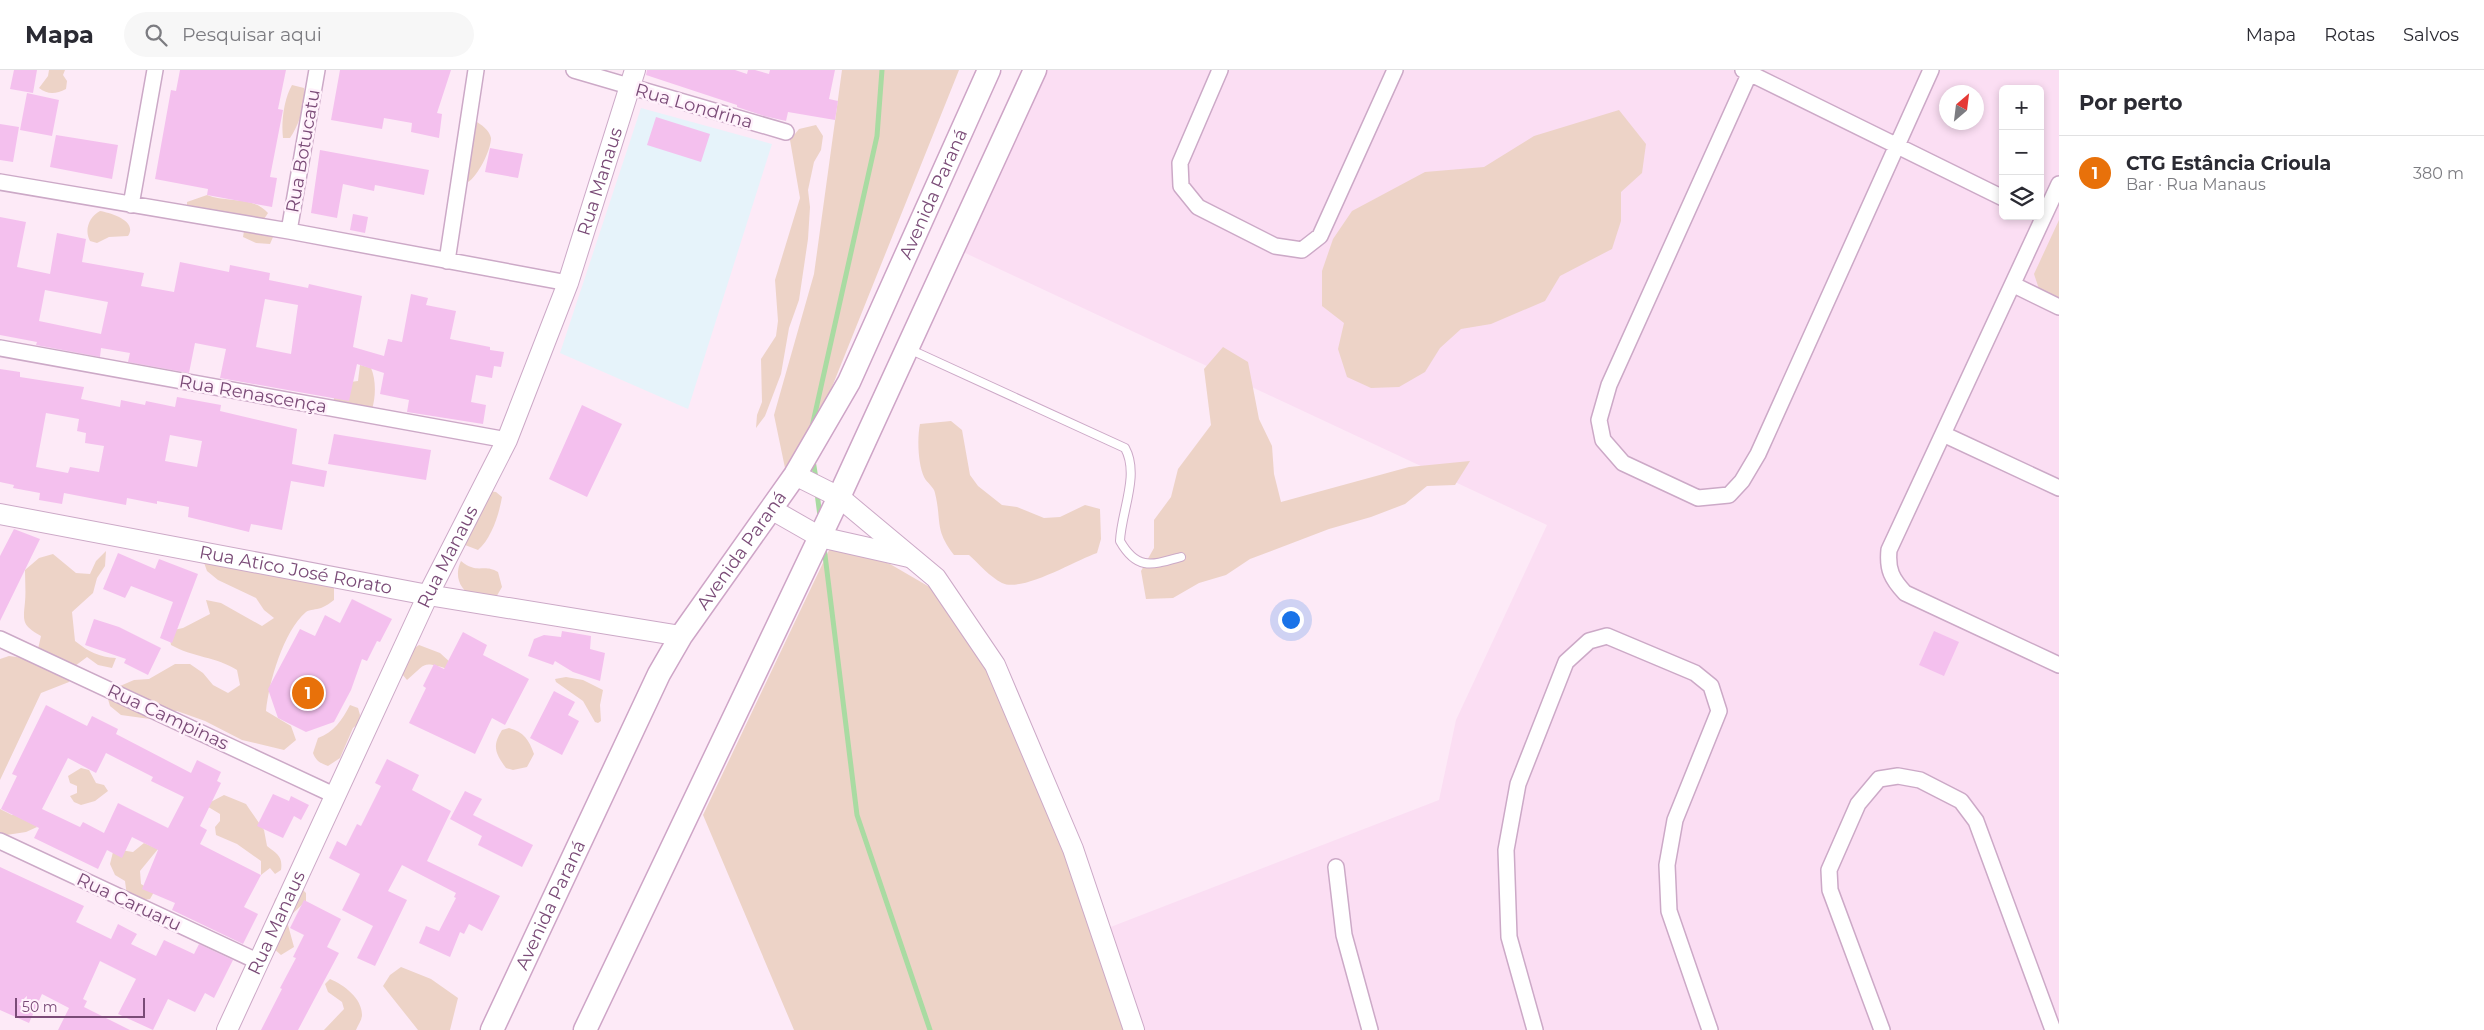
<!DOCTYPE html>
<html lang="pt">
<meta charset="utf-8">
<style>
body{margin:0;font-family:Montserrat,sans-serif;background:#f7f7f7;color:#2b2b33}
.controls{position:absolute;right:15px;top:15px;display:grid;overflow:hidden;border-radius:8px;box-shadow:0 2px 8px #0003}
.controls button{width:45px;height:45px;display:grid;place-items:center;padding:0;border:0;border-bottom:1px solid #e1e1e2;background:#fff;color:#2b2b33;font:25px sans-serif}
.compass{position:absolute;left:1939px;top:15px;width:45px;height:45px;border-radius:50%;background:#fff;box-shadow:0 2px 8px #0003;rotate:28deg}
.scale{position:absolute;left:15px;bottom:12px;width:130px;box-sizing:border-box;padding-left:5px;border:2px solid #7a4b77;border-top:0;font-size:14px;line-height:18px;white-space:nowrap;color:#7a4b77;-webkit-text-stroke:4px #fff1fb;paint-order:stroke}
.you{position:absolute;left:1290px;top:549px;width:18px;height:18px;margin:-12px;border:4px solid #fff;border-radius:50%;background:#1a73e8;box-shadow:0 0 0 8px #1a73e833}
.badge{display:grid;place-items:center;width:32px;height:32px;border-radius:50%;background:#e24bec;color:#fff;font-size:16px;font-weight:700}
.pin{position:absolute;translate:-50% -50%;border:2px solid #fff;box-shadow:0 1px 5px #0006}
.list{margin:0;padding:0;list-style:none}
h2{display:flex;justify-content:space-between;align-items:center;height:65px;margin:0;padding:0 20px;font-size:21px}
h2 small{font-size:16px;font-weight:400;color:#7c7c81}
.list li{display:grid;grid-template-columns:32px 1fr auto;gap:15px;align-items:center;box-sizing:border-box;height:75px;padding:0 20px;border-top:1px solid #e1e1e2}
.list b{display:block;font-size:19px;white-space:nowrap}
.list p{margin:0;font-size:16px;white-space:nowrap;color:#7c7c81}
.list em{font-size:16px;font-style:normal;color:#7c7c81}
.icon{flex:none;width:28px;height:28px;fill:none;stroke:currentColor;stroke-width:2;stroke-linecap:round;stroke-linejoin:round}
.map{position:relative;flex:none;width:2059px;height:960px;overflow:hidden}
header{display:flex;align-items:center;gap:30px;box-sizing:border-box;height:70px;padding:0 25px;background:#fff;border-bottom:1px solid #e1e1e2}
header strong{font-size:24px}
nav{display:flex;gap:28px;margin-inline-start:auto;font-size:18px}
.search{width:350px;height:45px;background:#f7f7f7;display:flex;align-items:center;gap:12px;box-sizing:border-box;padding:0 18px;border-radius:28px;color:#7c7c81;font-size:19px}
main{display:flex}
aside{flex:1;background:#fff}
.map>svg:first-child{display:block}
.residential{fill:#fbdef3;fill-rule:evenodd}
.education{fill:#e6f3fa}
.green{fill:#edd3c7}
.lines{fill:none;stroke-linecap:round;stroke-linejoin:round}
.stream{stroke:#a9dba2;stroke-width:5}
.building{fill:#f4c0ee;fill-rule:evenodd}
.service-casing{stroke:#cca9c7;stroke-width:10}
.minor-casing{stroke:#cca9c7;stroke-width:18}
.tertiary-casing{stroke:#cca9c7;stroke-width:22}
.secondary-casing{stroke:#cea5c7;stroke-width:25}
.service{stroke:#fff;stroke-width:8}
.minor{stroke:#fff;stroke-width:15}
.tertiary{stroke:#fff;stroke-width:20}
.secondary{stroke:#fff;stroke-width:22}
.labels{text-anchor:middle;stroke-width:5;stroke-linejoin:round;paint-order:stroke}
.street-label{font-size:18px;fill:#7a4b77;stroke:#fff1fb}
</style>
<header>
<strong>Mapa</strong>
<div class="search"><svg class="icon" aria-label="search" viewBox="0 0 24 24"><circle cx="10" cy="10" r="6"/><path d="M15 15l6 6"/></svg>Pesquisar aqui</div>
<nav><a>Mapa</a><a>Rotas</a><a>Salvos</a></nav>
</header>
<main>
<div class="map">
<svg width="2059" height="960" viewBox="0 0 2059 960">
<rect width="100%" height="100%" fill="#fdeaf7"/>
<!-- residential -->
<path class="residential" d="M1045 0H2059V960H1139L1108 858 1439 730 1456 650 1547 455 961 181ZM2003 19H2040V146H2003ZM1946 22H1976V52H1946Z"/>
<!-- education -->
<path class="education" d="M641 38 772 74 688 339 560 283Z"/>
<!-- green -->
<path class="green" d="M49 0H65L63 5 67 11 66 19C56 24 48 25 39 18L48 6Z
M842 0H959L826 332 785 398 774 345 814 204Z
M292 15 304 18C306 34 299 55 290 68H283C281 52 284 29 292 15Z
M1619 40 1646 74 1642 103 1621 122V151L1612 179 1560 206 1545 231 1491 254 1461 259 1440 278 1425 302 1399 317 1371 318 1347 307 1338 279 1344 253 1322 236V201L1333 169 1352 141 1425 102 1484 97 1534 66Z
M475 51C481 54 490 61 491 68 491 80 478 106 468 112H464Z
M816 55 823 66 821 80 814 92 808 120 810 137 808 169 799 230 789 258 781 304 765 346 756 358 757 345 762 332 761 289 776 266 778 251 775 210 800 128 790 70 799 59Z
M207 125C227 133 254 126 268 143L264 149 257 151 273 167 270 174 256 173 243 167 244 161 187 139V132Z
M100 141C111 143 138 151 128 166L109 167 97 173 90 171C84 160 89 147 100 141Z
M2059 150V233L2040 222 2034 204Z
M1223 277 1248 292 1259 349 1272 376 1274 404 1281 432 1409 397 1470 391 1455 415 1427 416 1405 434 1371 447 1329 459 1250 489 1226 505 1199 513 1173 528 1146 529 1141 501 1154 478V450L1171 427 1178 399 1211 355 1204 299Z
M360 295 371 298C376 309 376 327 372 339L334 333V326L350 312 358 311Z
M951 351 962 360 970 405 978 416 1002 435 1017 437 1044 448 1060 447 1085 435 1100 439 1101 469 1097 483C1076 490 1022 523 1002 513 990 507 979 494 969 485H954C934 459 942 452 935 423 934 417 927 413 924 407 918 394 917 368 920 354Z
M488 421 496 422 502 427C499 445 491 469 478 480L465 475V467Z
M831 476 890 494 933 519 992 608 1072 790 1136 960H794L703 745Z
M106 481 105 496 97 508 93 523 72 542 75 571C89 582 99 587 116 588L112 598 98 595 87 587 75 596 69 612 41 623 0 710V589L9 586 24 588 38 579 41 566C22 555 23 552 25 532 26 522 25 511 25 500L39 488 53 484 76 503 90 504 96 491Z
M202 487 334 515V530C330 533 326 536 321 538 316 540 310 539 306 542 283 562 269 612 266 641L291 656 296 670 284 680 242 670 205 651 177 641H163L150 649 121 645 110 636 106 622 134 610 149 609 175 594H190L203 603 213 615 228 623 240 615 237 600C217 587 192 587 171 575L169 561 183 558 210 544 206 530 221 533 262 556 274 548 264 540 256 528 218 510 207 501Z
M461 491C478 505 483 493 498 502L502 517 495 529C489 529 480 529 475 527 459 521 454 505 461 491Z
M419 575 440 583 451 593 448 599C421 591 427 593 407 610L402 604 413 579Z
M566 607 583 610 603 620 600 635 601 651 598 653 595 652 583 631 556 612 555 609Z
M350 635 358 638 360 645 359 653 353 658 340 688 328 696C320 693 316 691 313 683L318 668C334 662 342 650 350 635Z
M509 658C524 662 529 670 534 684L527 697 513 700 506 698C495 683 492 676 502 660Z
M81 698 89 700 96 713 104 715 108 721 95 731 81 735 74 732 70 726 77 723V716L70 713 68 706Z
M224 725 246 734 250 740 264 760 267 776C277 784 283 786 281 800L275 804 270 798 261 805V791L237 774 216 765 215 757 220 751V744L205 735Z
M0 739 12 745 26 739 37 757 26 762 0 766Z
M144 773 158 779 140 801 141 814 154 822 150 829 144 830 127 826 125 811 115 805 110 794 113 782 120 780 133 782Z
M300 817 306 823V831L289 847 288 855 294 877 281 885 273 878 271 844 275 829 280 824Z
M401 897 431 909 458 928 450 960H418L383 916 390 905Z
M330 909C344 915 362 928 362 945 362 950 358 955 356 960H324L344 939 342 932 328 922 325 914Z"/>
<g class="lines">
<!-- stream -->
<path class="stream" d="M812 357 877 66 882 0
M813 390 816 409
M817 423 820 446
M824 477 857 745 930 960"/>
</g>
<!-- building -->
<path class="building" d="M14 0H37L33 23 10 19Z
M180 0H286L278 39 283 40 270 107 277 108 272 137 207 125 208 119 155 109 171 20 176 21Z
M340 0H451L437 43 442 44 439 68 411 62 412 53 384 48 382 59 331 50Z
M647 0H735L747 4 748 0H755L769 4 770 0H835L829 29 838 31 835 50 788 42 786 51 764 46 737 37V35L646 5Z
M27 23 59 30 52 66 20 60Z
M656 47 710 64 701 92 647 75Z
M0 54 19 57 13 92 0 90Z
M56 65 118 75 112 109 50 97Z
M490 78 523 84 518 108 485 102Z
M320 80 429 100 424 125 375 115 374 121 343 114 337 148 311 143Z
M353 144 368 147 365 163 350 160Z
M0 147 26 152 17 197 50 204 57 163 86 169 82 192 144 203 141 216 174 222 180 192 229 202 230 195 270 203 269 210 308 218 309 214 362 226 353 277 384 286 388 269 402 272 411 224 428 228 426 235 456 241 450 269 490 277V280L504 282 501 297 494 296 492 308 476 305 471 332 486 335 483 354 407 342 409 330 380 324 384 303 357 294 349 331 220 308 226 279 195 273 189 303 128 292 130 283 101 278 100 287 36 275 37 272 0 265ZM45 220 108 232 101 264 39 251ZM265 229 298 235 291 284 256 277Z
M0 299 20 302V307L84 317 81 329 120 337 121 330 145 335 146 331 175 337 177 327 221 335 220 341 297 359 292 394 327 401 324 417 291 411 282 460 251 454 249 462 188 447 189 437 157 431V434L127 428 126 435 64 423 62 434 39 430 40 423 13 418 14 415 0 412ZM46 343 79 349 77 361 86 363 85 373 104 376 99 402 70 397 68 403 36 397ZM170 365 202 371 197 397 165 391Z
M582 335 622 354 587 427 549 409Z
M334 364 431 380 426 410 328 394Z
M14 459 40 469 0 551V486Z
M118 483 155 499 159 489 198 504 172 573 160 568 173 532 131 516 125 528 103 519Z
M352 529 392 549 380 572 377 571 367 591 362 589 351 620 334 652 306 662 278 648 268 619 300 559 315 566 325 545 340 553Z
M94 549 119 557 161 578 148 605 124 593 126 589 85 575Z
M562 561 591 566 590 579 605 583 600 611 573 602 555 591 553 595 528 586 534 569 544 565 561 567Z
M1934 561 1959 572 1944 606 1919 595Z
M463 562 487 575 483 585 529 609 505 655 492 648 475 684 409 653 426 618 423 616 434 594 444 599Z
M554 621 575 632 568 645 579 651 562 685 530 668Z
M46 635 87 656 92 646 118 659 116 664 191 703 197 690 221 702 217 711 221 713 200 756 207 760 200 774 261 805 244 837 258 844 243 874 172 840 175 833 142 819 158 780 132 767 122 788 107 780 98 799 34 768 39 758 1 739 17 706 12 704ZM106 683 153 707 151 711 184 727 168 758 118 733 104 763 83 752 80 757 42 739 68 688 96 703Z
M387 689 419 705 412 720 451 741 427 791 500 826 482 861 469 854 464 864 460 862 450 887 419 873 426 856 439 861 456 828 454 827 456 823 402 795 388 821 407 830 375 896 357 888 373 856 342 840 360 804 329 788 337 771 346 776 357 754 361 756 381 716 375 713Z
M465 721 482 729 473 745 533 775 522 797 478 775 482 766 450 749Z
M273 724 289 731 291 726 309 735 301 750 294 746 283 768 257 756Z
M0 797 84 836 76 852 111 869 118 854 137 864 131 874 156 886 164 870 194 884 199 874 233 890 214 928 205 923 195 942 168 929 153 960 118 944 136 909 100 891 83 929 87 931 84 937 130 960H58L69 938 42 924 29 953 0 940Z
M304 830 341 849 327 877 339 883 298 960H261L282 919 280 918 296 888 293 887 304 865 290 858Z"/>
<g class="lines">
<defs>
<path id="service" d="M909 279 1125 378C1140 405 1121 442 1120 471 1137 501 1152 495 1181 487"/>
<path id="minor" d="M574 0 786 62
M1220 0 1180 93 1181 116 1198 137 1275 176 1302 180 1320 166 1395 0
M1743 0 2003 128
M1751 0 1609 315 1599 350 1603 370 1623 393 1698 428 1729 425 1742 411 1758 384 1931 0
M0 112 289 161 568 213
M2059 114 1889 480C1887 500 1892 509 1905 523L2059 595
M131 135 155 0
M289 161 317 0
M447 191 476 0
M2014 215 2059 237
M0 278 507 370
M1943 364 2059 418
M0 569 336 726
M0 771 259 892
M1336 797 1344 865 1370 960
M1535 960 1509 867 1506 780 1518 714 1566 592 1589 571 1607 566 1695 603 1711 616 1719 641 1675 750 1667 795 1669 841 1710 960
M1882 960 1830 820 1829 800 1858 734 1879 709 1898 706 1920 710 1961 731 1976 751 2053 960"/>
<g id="tertiary">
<path d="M795 405 839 427 936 508 995 595 1073 779 1134 960"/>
<path d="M771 439 820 467 909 487"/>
<path id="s1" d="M0 444 428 525 681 566"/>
<path id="s2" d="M227 960 428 525 507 370 568 213 635 0"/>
</g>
<g id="secondary">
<path id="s3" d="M492 960 659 604 681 566 795 405 849 312 989 0"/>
<path d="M585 960 839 427 1035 0"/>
</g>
</defs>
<!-- service casing -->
<use href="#service" class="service-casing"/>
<!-- minor casing -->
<use href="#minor" class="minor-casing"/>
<!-- tertiary casing -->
<use href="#tertiary" class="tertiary-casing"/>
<!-- secondary casing -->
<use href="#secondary" class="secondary-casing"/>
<!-- service -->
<use href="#service" class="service"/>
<!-- minor -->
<use href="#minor" class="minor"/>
<!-- tertiary -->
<use href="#tertiary" class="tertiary"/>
<!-- secondary -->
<use href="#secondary" class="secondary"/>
</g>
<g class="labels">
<!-- street labels -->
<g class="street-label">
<text transform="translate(694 36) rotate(16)" y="6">Rua Londrina</text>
<text transform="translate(303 81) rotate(-80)" y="6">Rua Botucatu</text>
<text dy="6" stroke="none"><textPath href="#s2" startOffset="928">Rua Manaus</textPath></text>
<text dy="6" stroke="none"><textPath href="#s3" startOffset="948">Avenida Paraná</textPath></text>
<text transform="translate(253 324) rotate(10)" y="6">Rua Renascença</text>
<text dy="6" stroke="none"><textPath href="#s3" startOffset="542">Avenida Paraná</textPath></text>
<text dy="6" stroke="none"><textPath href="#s2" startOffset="522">Rua Manaus</textPath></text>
<text dy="6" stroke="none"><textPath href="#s1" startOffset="301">Rua Atico José Rorato</textPath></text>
<text transform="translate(168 647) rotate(25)" y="6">Rua Campinas</text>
<text transform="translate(129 832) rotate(25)" y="6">Rua Caruaru</text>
<text dy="6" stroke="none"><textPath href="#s3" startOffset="138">Avenida Paraná</textPath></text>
<text dy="6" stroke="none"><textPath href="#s2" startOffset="118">Rua Manaus</textPath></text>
</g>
</g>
</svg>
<div class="controls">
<button>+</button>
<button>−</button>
<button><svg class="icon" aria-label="layers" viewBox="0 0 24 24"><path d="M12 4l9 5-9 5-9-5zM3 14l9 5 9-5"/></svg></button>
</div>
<svg class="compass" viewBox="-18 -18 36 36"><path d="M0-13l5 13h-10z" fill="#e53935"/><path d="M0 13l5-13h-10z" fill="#7c7c81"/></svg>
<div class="scale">50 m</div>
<div class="you"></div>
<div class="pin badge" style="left:308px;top:623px;background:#e8710a">1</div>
</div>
<aside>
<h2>Por perto<small></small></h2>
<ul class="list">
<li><span class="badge" style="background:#e8710a">1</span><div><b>CTG Estância Crioula</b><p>Bar · Rua Manaus</p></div><em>380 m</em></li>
</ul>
</aside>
</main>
